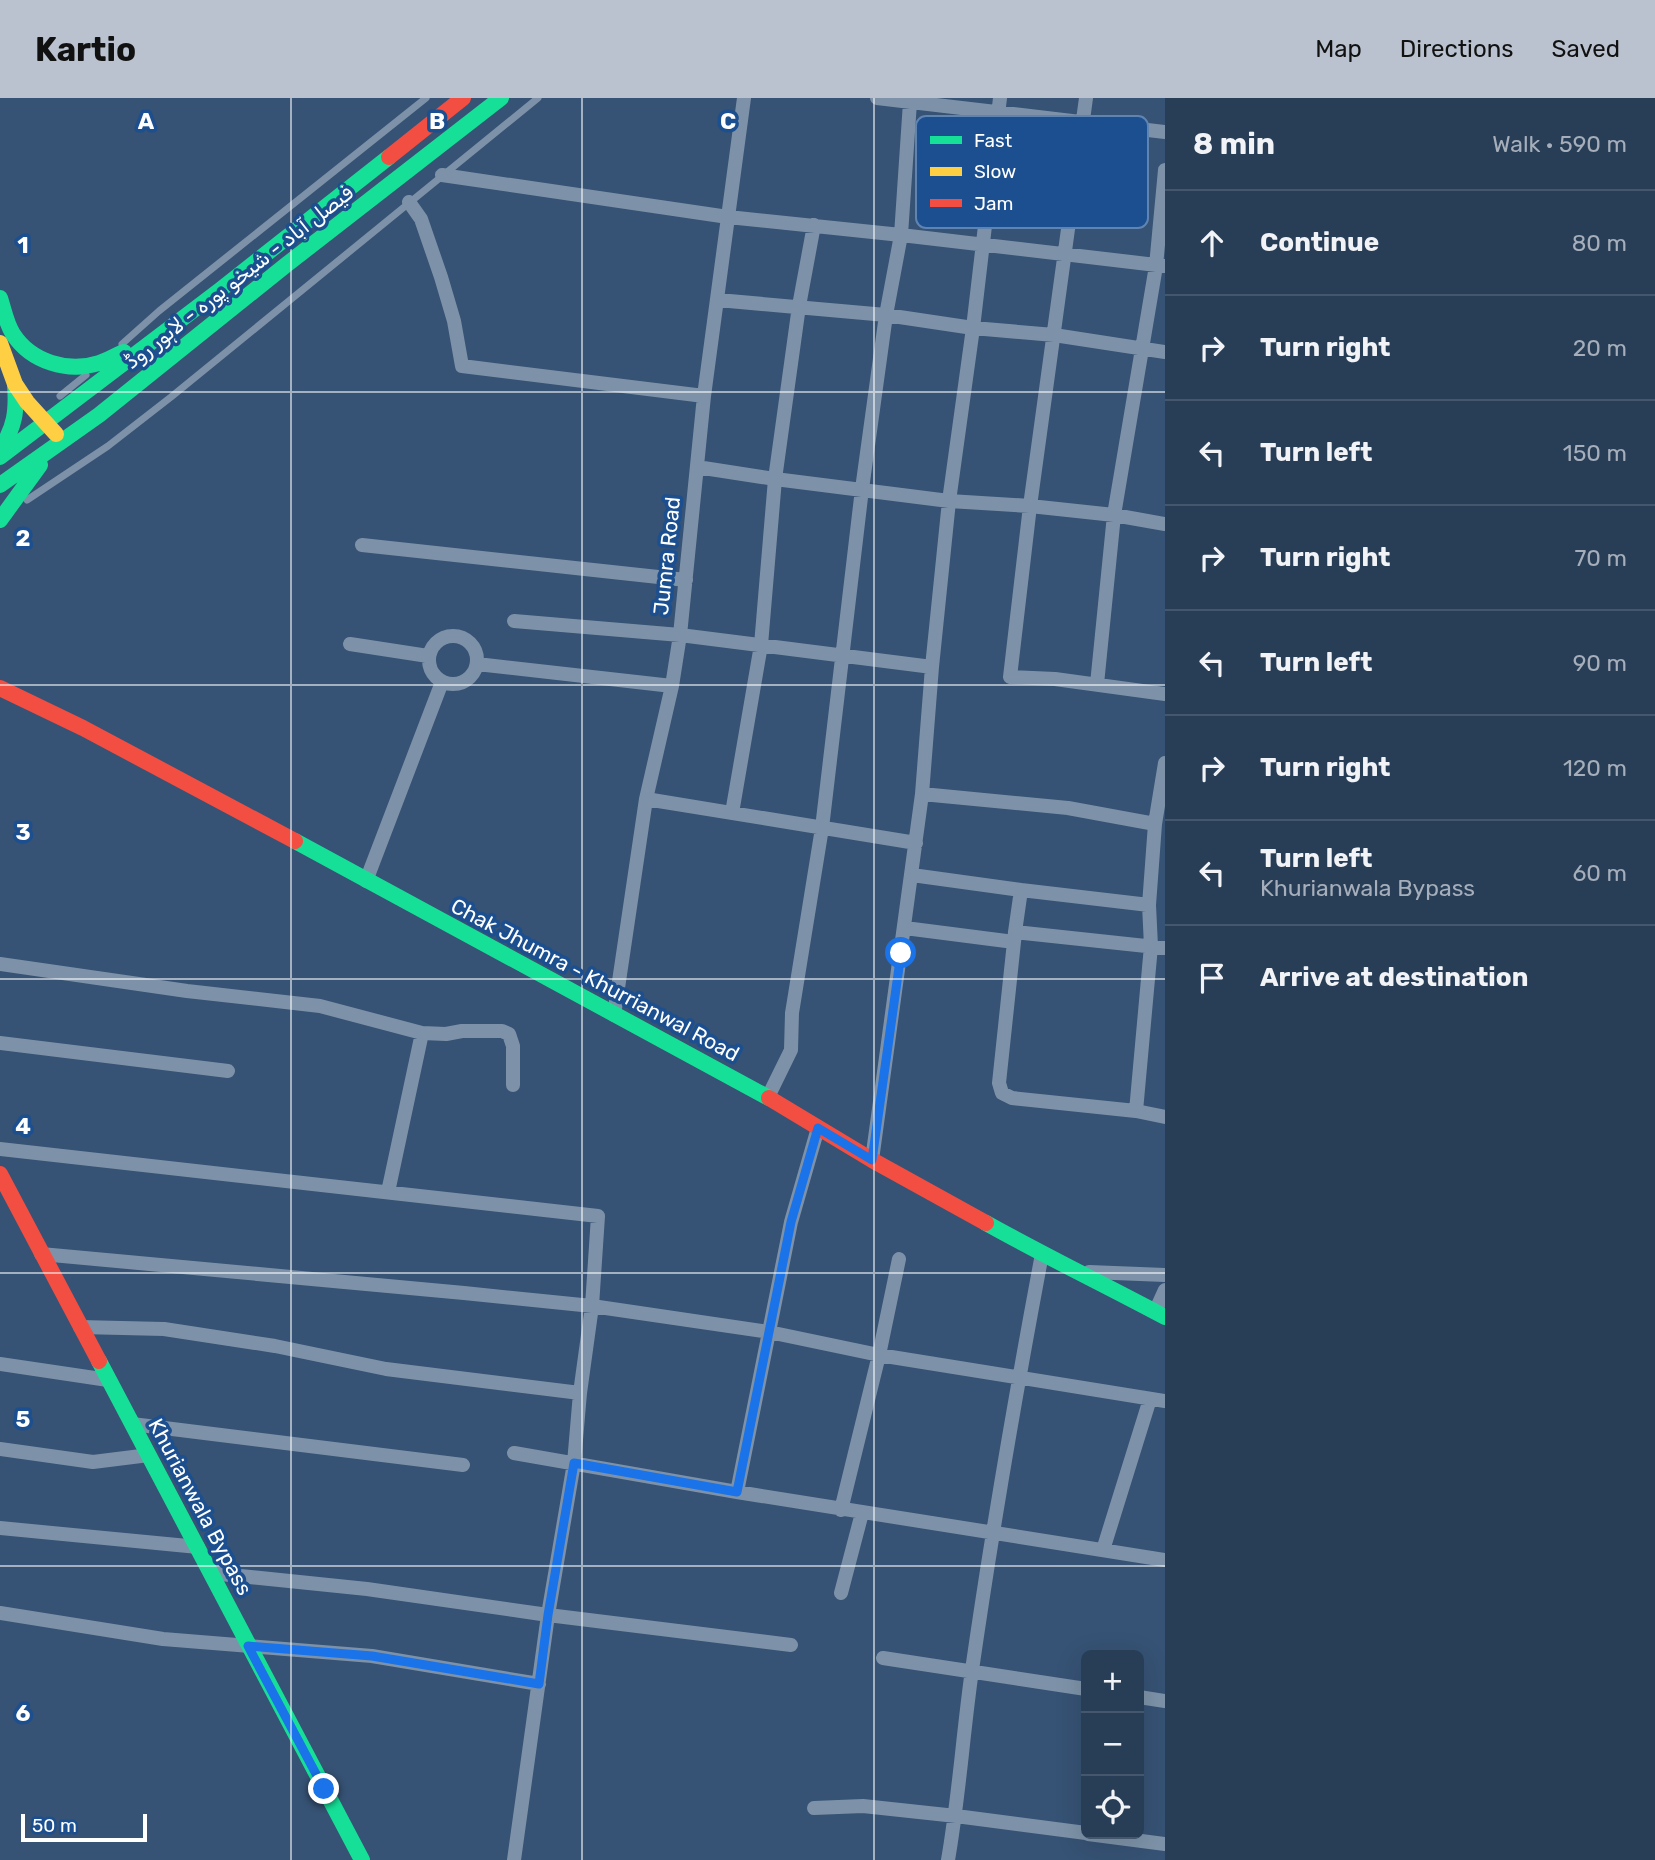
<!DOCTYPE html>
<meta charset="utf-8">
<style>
body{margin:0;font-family:Rubik,Vazirmatn,sans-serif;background:#30455d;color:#f1f3f6}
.controls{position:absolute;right:21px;bottom:21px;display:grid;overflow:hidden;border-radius:10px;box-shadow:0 7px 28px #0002}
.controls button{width:63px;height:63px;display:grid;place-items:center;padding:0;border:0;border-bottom:2px solid #44576d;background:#283e57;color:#f1f3f6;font:35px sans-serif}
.scale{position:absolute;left:21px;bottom:18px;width:126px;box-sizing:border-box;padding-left:7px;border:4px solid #fff;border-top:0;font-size:19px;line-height:24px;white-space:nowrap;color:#fff;-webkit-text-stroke:5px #1b4f8f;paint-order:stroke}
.stop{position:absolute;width:21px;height:21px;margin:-16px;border:5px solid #1a73e8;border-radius:50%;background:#fff}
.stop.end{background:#1a73e8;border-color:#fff;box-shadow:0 2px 7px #0008}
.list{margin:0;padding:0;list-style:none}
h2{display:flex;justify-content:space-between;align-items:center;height:91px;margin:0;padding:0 28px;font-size:30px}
h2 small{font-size:23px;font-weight:400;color:#a5aeba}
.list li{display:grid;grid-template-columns:46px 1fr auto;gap:21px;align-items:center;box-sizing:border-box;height:105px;padding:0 28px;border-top:2px solid #44576d}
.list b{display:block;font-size:26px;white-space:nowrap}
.list p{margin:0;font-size:23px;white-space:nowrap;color:#a5aeba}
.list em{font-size:23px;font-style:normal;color:#a5aeba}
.icon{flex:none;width:38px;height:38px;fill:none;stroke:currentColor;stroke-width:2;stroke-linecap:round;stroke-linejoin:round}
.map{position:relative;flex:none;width:1165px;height:1762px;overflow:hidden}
header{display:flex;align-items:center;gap:42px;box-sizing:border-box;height:98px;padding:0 35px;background:#b9c2ce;color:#111}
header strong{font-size:33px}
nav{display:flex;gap:38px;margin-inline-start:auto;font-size:24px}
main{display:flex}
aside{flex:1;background:#283e57}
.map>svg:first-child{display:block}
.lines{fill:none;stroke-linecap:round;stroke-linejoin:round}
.lane{stroke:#7d92a8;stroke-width:7}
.street{stroke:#7d92a8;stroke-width:14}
.fast{stroke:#16e098;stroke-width:16}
.slow{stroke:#ffcf43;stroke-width:16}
.jam{stroke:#f24e42;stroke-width:16}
.route{stroke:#1a73e8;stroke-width:9}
.grid{fill:none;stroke:#fff;stroke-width:2;stroke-opacity:0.55}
.labels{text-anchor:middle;stroke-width:7;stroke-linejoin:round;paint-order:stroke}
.street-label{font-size:21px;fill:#fff;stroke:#1b4f8f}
.key{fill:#1b4f8f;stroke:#5f84b1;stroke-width:2}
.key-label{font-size:19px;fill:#fff}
.grid-label{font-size:23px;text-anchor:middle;font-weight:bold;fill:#fff;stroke:#1b4f8f;stroke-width:7;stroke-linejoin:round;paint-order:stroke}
</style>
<header>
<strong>Kartio</strong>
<nav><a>Map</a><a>Directions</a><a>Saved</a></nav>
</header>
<main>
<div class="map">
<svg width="1165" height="1762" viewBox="0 0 1165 1762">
<rect width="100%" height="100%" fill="#365274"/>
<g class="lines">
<!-- lane -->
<path class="lane" d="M122 246 159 213 426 0
M60 298 86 277
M27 402 108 348 171 299 538 0"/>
<!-- street -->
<path class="street" d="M877 0 1165 34
M1086 0 1030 408 1010 579 1055 581 1165 596
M442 77 728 119 901 137 1165 168
M409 104 421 121 441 179 454 223 462 268 704 298
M718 202 886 217 973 230 1054 237 1165 254
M697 369 775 381 949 403 1030 408 1114 417 1165 426
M362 447 686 482
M514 523 680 537 932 569
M429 562a24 24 0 1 1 48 0a24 24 0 1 1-48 0Z
M350 546 428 558
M477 566 672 588
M1097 586 1114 417 1156 168 1165 72
M922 696 1068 710 1155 726
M646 701 916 745
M732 715 761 547 775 381 799 208 814 127
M912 777 1021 792 1015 834
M366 783 442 584
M1021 792 1149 807
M905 830 1014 844 1015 834 1165 850
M1014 844 999 985 1002 995 1012 1000 1136 1013 1165 1019
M0 866 187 893 320 908 422 935 446 936 462 933H502L509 936 513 948V987
M614 917 646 701 672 588 680 537 704 298 744 0
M0 945 228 973
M768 999 791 952 792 915 822 730 862 391 886 217 901 137 910 4
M1136 1013 1151 848 1149 807 1155 726 1165 665
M0 1051 598 1118 592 1208 580 1295 574 1365 548 1517 514 1762
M872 1062 922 696 932 569 949 403 973 230 1000 0
M388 1094 422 935
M41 1156 464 1195 592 1208 769 1234 879 1257 1165 1303
M1089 1174 1165 1177
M1155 1214 1165 1192
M80 1229 164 1231 275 1248 386 1271 580 1295
M0 1266 108 1282
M132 1326 463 1367
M0 1351 93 1364 149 1357
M514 1355 737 1394 1165 1462
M737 1394 791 1124 818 1030
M841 1412 879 1257 899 1161
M0 1430 198 1449
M1103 1452 1150 1301
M211 1475 367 1491 548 1517 791 1547
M841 1495 862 1415
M0 1515 163 1541 372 1558 539 1586
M883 1560 1086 1591
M1139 1599 1165 1603
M814 1710 863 1708 956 1718 1086 1735
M1088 1736 1165 1746
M948 1762C959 1699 963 1635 972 1572 992 1433 1016 1294 1042 1156"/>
<!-- fast -->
<path class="fast" d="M0 200C4 212 6 225 13 236 31 264 68 275 99 265 108 262 116 257 124 254
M0 352C15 329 17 313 15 286
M0 359 220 192 389 59
M0 387 99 317 286 167 501 0
M0 422 40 367
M295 743 769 1000
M986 1125C1045 1158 1105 1187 1165 1219
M99 1263 362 1762"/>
<!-- slow -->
<path class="slow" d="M0 245 15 286 27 304 56 336"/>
<!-- jam -->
<path class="jam" d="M389 59 463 0
M0 590 83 630 295 743
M769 1000 872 1062 986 1125
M0 1076 99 1263"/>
</g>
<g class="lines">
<!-- route -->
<path class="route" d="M324 1691 248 1548 372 1558 539 1586 548 1517 574 1365 737 1394 791 1124 818 1030 872 1062 901 855"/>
</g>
<!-- grid -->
<path class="grid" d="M291 0V1762M582 0V1762M874 0V1762M0 294H1165M0 587H1165M0 881H1165M0 1175H1165M0 1468H1165"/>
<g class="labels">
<!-- street labels -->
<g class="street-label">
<text transform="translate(239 179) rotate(-38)" y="7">فیصل آباد - شیخو پورہ - لاہور روڈ</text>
<text transform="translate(667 458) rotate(-84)" y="7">Jumra Road</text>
<text transform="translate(595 882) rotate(28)" y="7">Chak Jhumra - Khurrianwal Road</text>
<text transform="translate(200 1409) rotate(62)" y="7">Khurianwala Bypass</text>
</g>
</g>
<!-- legend -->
<rect x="916" y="18" width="232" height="112" rx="10" class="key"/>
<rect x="930" y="38" width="32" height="8" fill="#16e098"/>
<rect x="930" y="69" width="32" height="9" fill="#ffcf43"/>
<rect x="930" y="101" width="32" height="8" fill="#f24e42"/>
<g class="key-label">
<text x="974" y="49">Fast</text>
<text x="974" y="80">Slow</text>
<text x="974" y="112">Jam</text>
</g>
<g class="grid-label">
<text x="146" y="31">A</text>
<text x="437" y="31">B</text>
<text x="728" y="31">C</text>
<text x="23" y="155">1</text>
<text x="23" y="448">2</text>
<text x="23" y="742">3</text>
<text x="23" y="1036">4</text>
<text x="23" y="1329">5</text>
<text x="23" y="1623">6</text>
</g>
</svg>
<div class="controls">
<button>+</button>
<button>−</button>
<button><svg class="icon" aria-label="locate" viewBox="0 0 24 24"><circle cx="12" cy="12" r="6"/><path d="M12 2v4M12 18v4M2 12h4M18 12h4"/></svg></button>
</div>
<div class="scale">50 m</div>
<div class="stop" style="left:901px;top:855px"></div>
<div class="stop end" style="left:324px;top:1691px"></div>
</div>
<aside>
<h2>8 min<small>Walk · 590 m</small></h2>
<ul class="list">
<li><svg class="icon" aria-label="ahead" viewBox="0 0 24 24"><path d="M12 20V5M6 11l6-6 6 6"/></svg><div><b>Continue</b></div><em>80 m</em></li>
<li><svg class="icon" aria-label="right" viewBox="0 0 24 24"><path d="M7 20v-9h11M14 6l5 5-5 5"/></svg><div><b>Turn right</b></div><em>20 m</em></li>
<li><svg class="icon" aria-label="left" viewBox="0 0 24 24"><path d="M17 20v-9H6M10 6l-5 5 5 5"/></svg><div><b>Turn left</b></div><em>150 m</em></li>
<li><svg class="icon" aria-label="right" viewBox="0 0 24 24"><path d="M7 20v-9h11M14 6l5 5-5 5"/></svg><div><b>Turn right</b></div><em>70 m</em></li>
<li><svg class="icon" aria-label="left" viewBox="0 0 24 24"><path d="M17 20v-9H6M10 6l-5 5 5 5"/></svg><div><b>Turn left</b></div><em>90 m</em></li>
<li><svg class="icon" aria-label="right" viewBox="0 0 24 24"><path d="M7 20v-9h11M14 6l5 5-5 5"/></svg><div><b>Turn right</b></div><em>120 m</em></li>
<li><svg class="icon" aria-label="left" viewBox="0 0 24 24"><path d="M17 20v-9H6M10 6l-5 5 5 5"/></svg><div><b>Turn left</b><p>Khurianwala Bypass</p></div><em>60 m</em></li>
<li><svg class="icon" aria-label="arrive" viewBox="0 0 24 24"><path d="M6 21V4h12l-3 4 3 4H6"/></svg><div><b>Arrive at destination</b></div></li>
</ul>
</aside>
</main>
